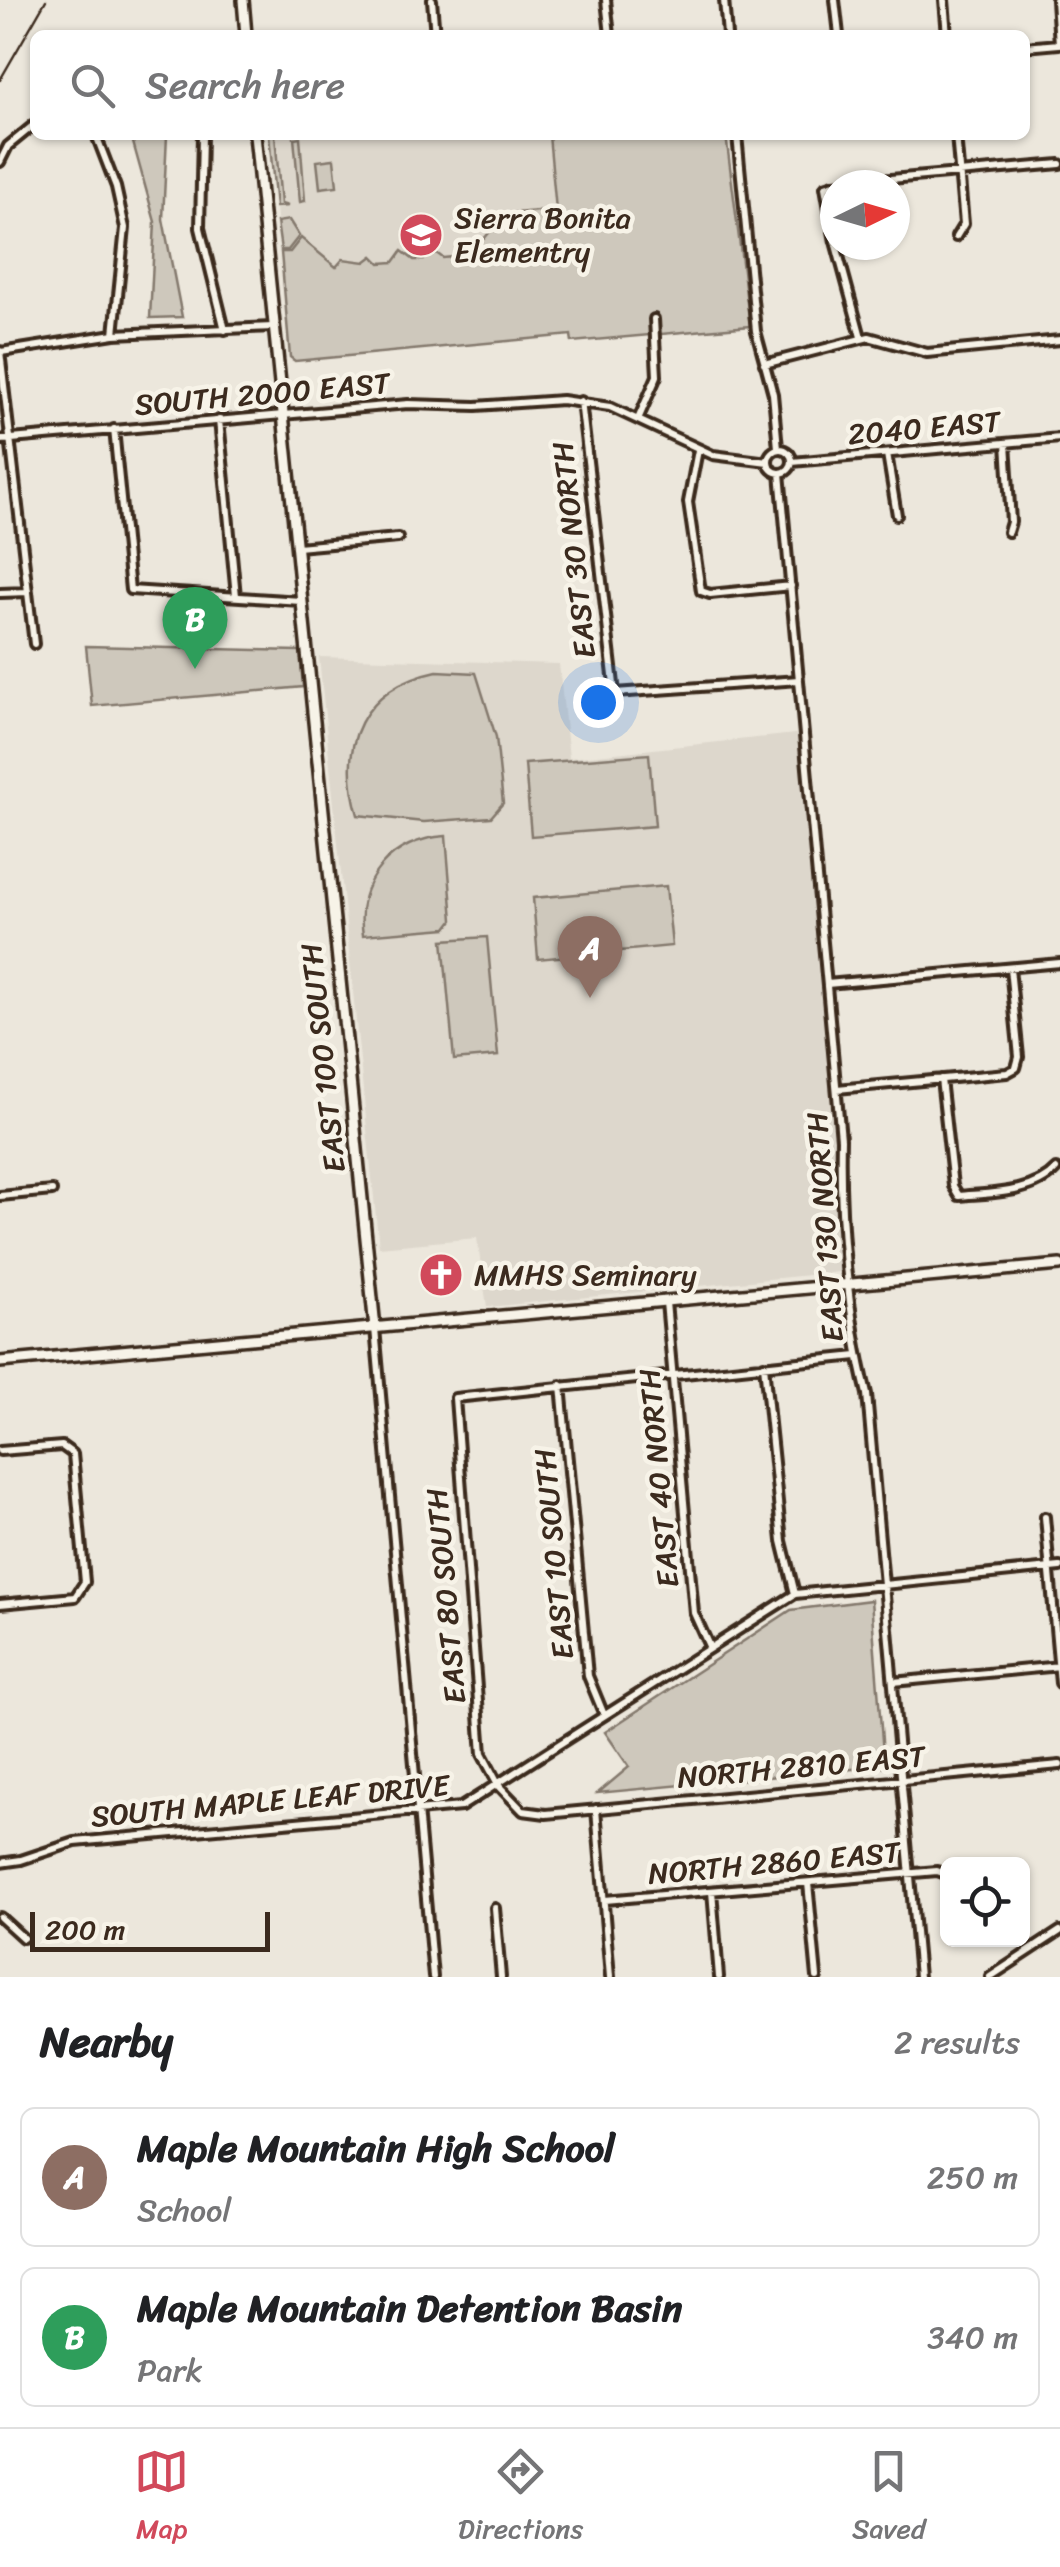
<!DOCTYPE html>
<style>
body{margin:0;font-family:Sriracha,sans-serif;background:#f2f2f2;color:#202124}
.controls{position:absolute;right:30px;bottom:30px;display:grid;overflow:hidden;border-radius:15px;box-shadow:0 2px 8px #0004}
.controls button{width:90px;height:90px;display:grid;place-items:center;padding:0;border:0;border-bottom:2px solid #e0e0e0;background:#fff;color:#202124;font:50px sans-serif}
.compass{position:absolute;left:820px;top:170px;width:90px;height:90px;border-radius:50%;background:#fff;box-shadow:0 2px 8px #0004;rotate:85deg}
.scale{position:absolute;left:30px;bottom:25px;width:240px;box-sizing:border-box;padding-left:10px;border:5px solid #3b2a1e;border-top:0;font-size:28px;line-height:35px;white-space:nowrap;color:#3b2a1e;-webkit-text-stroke:8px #f7f3e8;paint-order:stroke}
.you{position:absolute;left:598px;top:702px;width:35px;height:35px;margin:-25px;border:8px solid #fff;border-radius:50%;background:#1a73e8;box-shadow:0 0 0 15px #1a73e833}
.badge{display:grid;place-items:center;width:65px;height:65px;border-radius:50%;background:#d1495b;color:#fff;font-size:32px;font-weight:700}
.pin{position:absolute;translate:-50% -82px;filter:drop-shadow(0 2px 5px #0008)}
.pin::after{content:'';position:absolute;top:52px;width:35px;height:30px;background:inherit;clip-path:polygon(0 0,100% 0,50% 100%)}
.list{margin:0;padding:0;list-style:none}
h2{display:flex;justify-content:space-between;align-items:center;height:130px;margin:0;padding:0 40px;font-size:42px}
h2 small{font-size:32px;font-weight:400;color:#757577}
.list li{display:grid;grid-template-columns:65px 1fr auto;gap:30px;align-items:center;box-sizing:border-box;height:140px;margin:0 20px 20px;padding:0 20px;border:2px solid #e0e0e0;border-radius:15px}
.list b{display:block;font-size:38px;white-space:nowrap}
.list p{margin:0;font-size:32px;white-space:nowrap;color:#757577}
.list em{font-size:32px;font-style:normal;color:#757577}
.icon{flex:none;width:55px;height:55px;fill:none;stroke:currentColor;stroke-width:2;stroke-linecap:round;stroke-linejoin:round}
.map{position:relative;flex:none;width:1060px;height:1977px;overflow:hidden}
.search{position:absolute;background:#fff;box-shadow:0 2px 8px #0004;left:30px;right:30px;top:30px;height:110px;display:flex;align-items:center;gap:25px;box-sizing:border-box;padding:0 35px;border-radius:15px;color:#757577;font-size:38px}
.sheet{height:450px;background:#fff}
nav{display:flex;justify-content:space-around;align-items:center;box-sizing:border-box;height:140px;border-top:2px solid #e0e0e0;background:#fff;font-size:28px;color:#757577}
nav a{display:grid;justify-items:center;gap:5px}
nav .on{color:#d1495b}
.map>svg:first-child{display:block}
.built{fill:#ddd7cc}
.green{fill:#cec8bc;stroke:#84796d;stroke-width:2.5}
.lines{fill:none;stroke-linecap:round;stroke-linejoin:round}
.minor-casing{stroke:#3b2a1e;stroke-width:14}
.tertiary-casing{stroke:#3b2a1e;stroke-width:16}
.minor{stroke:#f7f3e8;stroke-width:6}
.tertiary{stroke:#f7f3e8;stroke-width:9}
.rail{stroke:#3b2a1e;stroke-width:2.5}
.labels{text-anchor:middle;stroke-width:9;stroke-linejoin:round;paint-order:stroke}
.poi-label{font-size:30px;fill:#3b2a1e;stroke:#f7f3e8;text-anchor:start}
.street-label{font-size:30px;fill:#3b2a1e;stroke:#f7f3e8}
</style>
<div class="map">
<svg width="1060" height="1977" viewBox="0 0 1060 1977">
<rect width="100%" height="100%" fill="#ece7dc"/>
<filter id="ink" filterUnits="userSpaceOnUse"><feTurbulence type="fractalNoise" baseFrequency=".01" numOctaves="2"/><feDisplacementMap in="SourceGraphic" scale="20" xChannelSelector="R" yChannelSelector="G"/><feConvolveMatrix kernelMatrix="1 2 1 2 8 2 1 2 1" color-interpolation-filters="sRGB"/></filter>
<g filter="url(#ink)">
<!-- built -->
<path class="built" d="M269 135H554L572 335 291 361Z
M319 657 559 664 569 758 804 733 850 1271 487 1307 477 1238 379 1247Z"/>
<!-- green -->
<path class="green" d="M131 135H167L163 219 182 317 150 318 155 222Z
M269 135H275L281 204 288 206 276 207Z
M549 135H726L750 326 572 342 571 335 295 361 290 357 281 252H290L301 238 336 267 343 259 365 262 373 256 380 263 394 262 402 251 414 260H424L431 249 443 258 453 257 461 246 472 253 505 214 548 210 551 221H557Z
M300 137 305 201 300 202 294 138Z
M334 159 337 186 320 188 317 161Z
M289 220 299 236 288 250H281L277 222Z
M86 646 300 651 303 687 92 706Z
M437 671 476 673 496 737 503 803 491 817 424 822 358 815C337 744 362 687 437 671Z
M649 754 655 826 531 836 525 764Z
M446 836 453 920 447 928 363 935C354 880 392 839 446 836Z
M666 886 672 946 538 959 533 898Z
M487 937 498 1056 454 1060 443 940Z
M871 1600 884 1766 598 1793 629 1767 605 1732 791 1610Z"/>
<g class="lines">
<defs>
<path id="minor" d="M432 0 435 35
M606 0 610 35
M724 0 727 35
M835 0 839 35
M944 0 947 35
M1025 47 1059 44 1056 0
M96 135 116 187 125 228 114 334
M202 135 200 228 225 330
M737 135 756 331 773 394 778 448
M0 162 8 146 35 124
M956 237 964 224 956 135
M835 242 825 187 834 184 1060 164
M836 245 861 337
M0 351 34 644
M1 352 114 334 273 327
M764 364 869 337 927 353 1060 340
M581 401 615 693 799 680
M639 417 657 376 654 319
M219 420 236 596
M114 429 130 590 301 601
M0 440 408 404 476 406 562 400 610 407 713 455 768 462
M1006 443 1011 522 1008 532
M768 461a12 12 0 1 1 24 0a12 12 0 1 1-24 0Z
M698 450 688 502 701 591 710 594 791 586
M887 454 897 515
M792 462 1060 438
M780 473 841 1139C839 1216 848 1319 867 1394L919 1977
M297 547 398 538
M0 593 28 592
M827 984 1060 963
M941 1079 953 1186 959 1196C990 1193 1033 1194 1056 1169
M837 1089 1007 1073 1016 1068 1019 1057 1010 968
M0 1196 52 1191
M666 1302 694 1613 709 1646
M375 1328 433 1977
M857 1356 455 1398 482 1754 499 1786 523 1811 546 1814 1060 1765
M764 1365 782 1541 795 1594
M561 1385 588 1676 604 1715
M0 1451 62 1446 73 1454 85 1582 75 1597 0 1604
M1045 1517 1060 1683
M893 1682 1060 1666
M596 1809 610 1977
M0 1863 21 1860 75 1842 461 1807 795 1594 1060 1567
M808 1883 817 1977
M712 1891 719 1977
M605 1900 937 1871 948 1875
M495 1908 501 1977
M0 1917 23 1938
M990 1977 1060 1931"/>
<path id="tertiary" d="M243 0 246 35
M255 135 375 1328
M0 1362 1060 1265"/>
</defs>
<!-- minor casing -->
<use href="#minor" class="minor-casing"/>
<!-- tertiary casing -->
<use href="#tertiary" class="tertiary-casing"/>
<!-- minor -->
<use href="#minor" class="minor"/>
<!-- tertiary -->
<use href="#tertiary" class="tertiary"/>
<!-- rail -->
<path class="rail" d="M0 80 46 0"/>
</g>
</g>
<!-- icons -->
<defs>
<symbol id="school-disc" viewBox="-11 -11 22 22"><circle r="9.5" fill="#d1495b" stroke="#f7f3e8"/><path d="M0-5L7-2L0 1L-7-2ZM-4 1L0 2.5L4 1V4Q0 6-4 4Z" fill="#fff"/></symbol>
<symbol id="church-disc" viewBox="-11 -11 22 22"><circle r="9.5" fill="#d1495b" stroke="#f7f3e8"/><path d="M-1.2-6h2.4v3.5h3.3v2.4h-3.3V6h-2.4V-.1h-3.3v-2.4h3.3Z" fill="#fff"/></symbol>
</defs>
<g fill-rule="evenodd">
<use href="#school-disc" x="396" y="210" width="50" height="50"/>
<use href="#church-disc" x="416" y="1250" width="50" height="50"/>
</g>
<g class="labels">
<!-- poi labels -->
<g class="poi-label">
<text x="454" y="228">Sierra Bonita<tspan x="454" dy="34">Elementry</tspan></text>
<text x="474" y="1285">MMHS Seminary</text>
</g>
<!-- street labels -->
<g class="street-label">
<text transform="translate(262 394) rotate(-5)" y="10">SOUTH 2000 EAST</text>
<text transform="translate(924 428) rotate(-5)" y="10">2040 EAST</text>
<text transform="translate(574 550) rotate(-96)" y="10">EAST 30 NORTH</text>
<text transform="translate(323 1058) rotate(-96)" y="10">EAST 100 SOUTH</text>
<text transform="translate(825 1227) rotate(-94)" y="10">EAST 130 NORTH</text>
<text transform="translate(659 1478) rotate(-95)" y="10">EAST 40 NORTH</text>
<text transform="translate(554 1554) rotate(-95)" y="10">EAST 10 SOUTH</text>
<text transform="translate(446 1596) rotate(-95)" y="10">EAST 80 SOUTH</text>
<text transform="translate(801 1767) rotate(-5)" y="10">NORTH 2810 EAST</text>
<text transform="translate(270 1801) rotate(-5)" y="10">SOUTH MAPLE LEAF DRIVE</text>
<text transform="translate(774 1863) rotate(-5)" y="10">NORTH 2860 EAST</text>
</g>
</g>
</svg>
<div class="controls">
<button><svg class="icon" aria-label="locate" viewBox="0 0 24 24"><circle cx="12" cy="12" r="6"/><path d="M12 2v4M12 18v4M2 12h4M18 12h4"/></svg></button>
</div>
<svg class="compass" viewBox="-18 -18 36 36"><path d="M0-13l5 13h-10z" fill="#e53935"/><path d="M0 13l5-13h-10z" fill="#757577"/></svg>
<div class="scale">200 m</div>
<div class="you"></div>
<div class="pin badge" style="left:590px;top:998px;background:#8d6e63">A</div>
<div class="pin badge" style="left:195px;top:669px;background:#2e9e5b">B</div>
<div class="search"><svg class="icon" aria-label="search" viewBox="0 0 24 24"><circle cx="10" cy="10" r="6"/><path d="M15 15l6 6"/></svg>Search here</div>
</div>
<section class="sheet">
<h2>Nearby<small>2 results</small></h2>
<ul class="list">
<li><span class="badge" style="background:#8d6e63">A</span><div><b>Maple Mountain High School</b><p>School</p></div><em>250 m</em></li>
<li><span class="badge" style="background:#2e9e5b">B</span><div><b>Maple Mountain Detention Basin</b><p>Park</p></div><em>340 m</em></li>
</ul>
</section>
<nav>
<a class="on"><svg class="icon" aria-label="map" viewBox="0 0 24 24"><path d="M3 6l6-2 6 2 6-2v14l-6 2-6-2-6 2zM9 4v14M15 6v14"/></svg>Map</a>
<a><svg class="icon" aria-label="directions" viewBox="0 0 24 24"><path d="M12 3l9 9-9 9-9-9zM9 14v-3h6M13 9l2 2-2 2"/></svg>Directions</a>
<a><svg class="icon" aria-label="saved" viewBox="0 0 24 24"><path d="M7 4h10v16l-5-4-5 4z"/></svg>Saved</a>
</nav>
